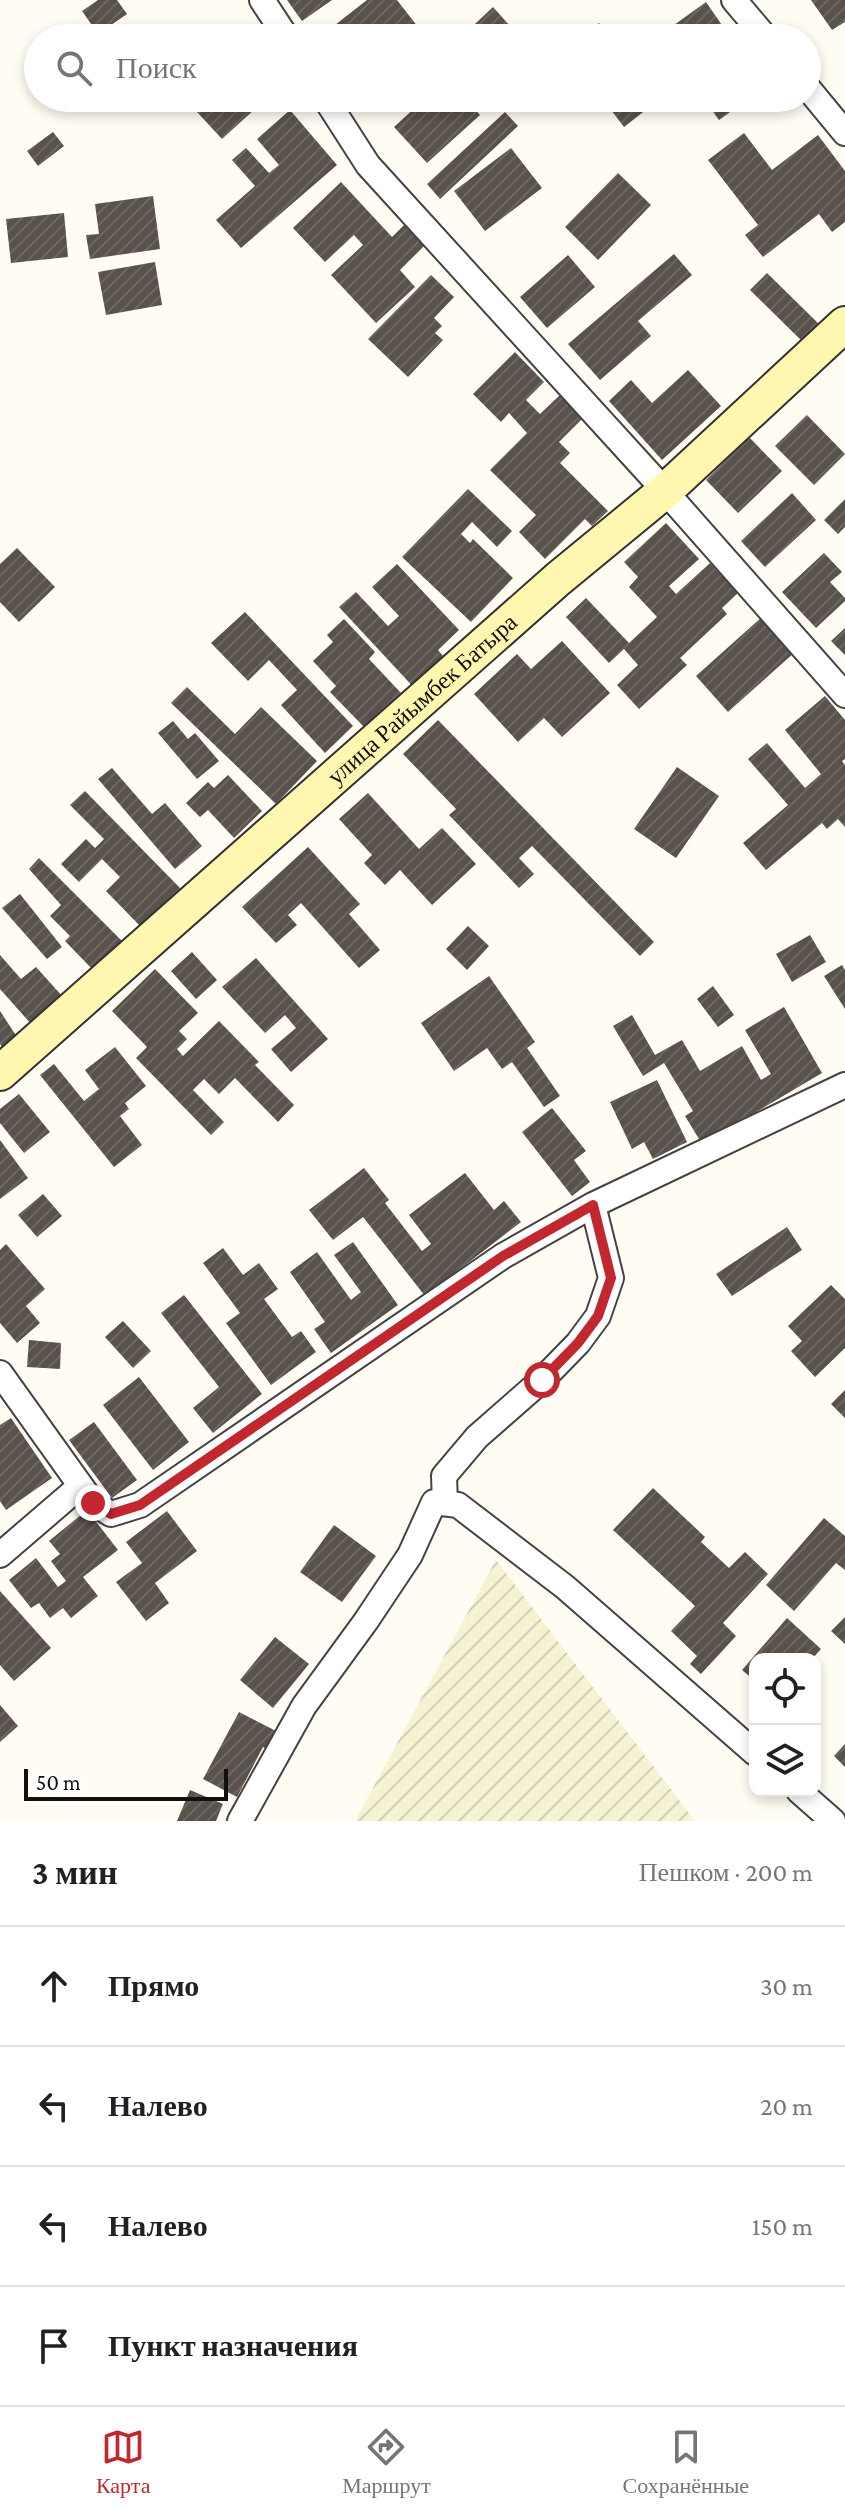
<!DOCTYPE html>
<html lang="ru">
<meta charset="utf-8">
<style>
body{margin:0;font-family:"Crimson Pro",serif;background:#f2f2f2;color:#202124}
.controls{position:absolute;right:24px;bottom:24px;display:grid;overflow:hidden;border-radius:16px;box-shadow:0 4px 12px #0003}
.controls button{width:72px;height:72px;display:grid;place-items:center;padding:0;border:0;border-bottom:2px solid #e0e0e0;background:#fff;color:#202124;font:40px sans-serif}
.scale{position:absolute;left:24px;bottom:20px;width:204px;box-sizing:border-box;padding-left:8px;border:4px solid #101010;border-top:0;font-size:22px;line-height:28px;white-space:nowrap;color:#101010;-webkit-text-stroke:6px #fff;paint-order:stroke}
.stop{position:absolute;width:24px;height:24px;margin:-18px;border:6px solid #c2272d;border-radius:50%;background:#fff}
.stop.end{background:#c2272d;border-color:#fff;box-shadow:0 2px 8px #0008}
.list{margin:0;padding:0;list-style:none}
h2{display:flex;justify-content:space-between;align-items:center;height:104px;margin:0;padding:0 32px;font-size:34px}
h2 small{font-size:26px;font-weight:400;color:#757577}
.list li{display:grid;grid-template-columns:52px 1fr auto;gap:24px;align-items:center;box-sizing:border-box;height:120px;padding:0 32px;border-top:2px solid #e0e0e0}
.list b{display:block;font-size:30px;white-space:nowrap}
.list em{font-size:26px;font-style:normal;color:#757577}
.icon{flex:none;width:44px;height:44px;fill:none;stroke:currentColor;stroke-width:2;stroke-linecap:round;stroke-linejoin:round}
.map{position:relative;flex:none;width:845px;height:1821px;overflow:hidden}
.search{position:absolute;background:#fff;box-shadow:0 4px 12px #0003;left:24px;right:24px;top:24px;height:88px;display:flex;align-items:center;gap:20px;box-sizing:border-box;padding:0 28px;border-radius:44px;color:#757577;font-size:30px}
.sheet{height:584px;background:#fff}
nav{display:flex;justify-content:space-around;align-items:center;box-sizing:border-box;height:112px;border-top:2px solid #e0e0e0;background:#fff;font-size:22px;color:#757577}
nav a{display:grid;justify-items:center;gap:4px}
nav .on{color:#c2272d}
.map>svg:first-child{display:block}
.farmland{fill:url(#farmland-furrows)}
.building{fill:url(#building-hatch)}
.lines{fill:none;stroke-linecap:round;stroke-linejoin:round}
.street-casing{stroke:#434343;stroke-width:28}
.secondary-casing{stroke:#323232;stroke-width:38}
.street{stroke:#fff;stroke-width:24}
.secondary{stroke:#fff6af;stroke-width:34}
.route{stroke:#c2272d;stroke-width:10}
.labels{text-anchor:middle;stroke-width:8;stroke-linejoin:round;paint-order:stroke}
.street-label{font-size:24px;fill:#101010;stroke:#fff}
</style>
<div class="map">
<svg width="845" height="1821" viewBox="0 0 845 1821">
<defs>
<pattern id="farmland-furrows" width="10" height="10" patternUnits="userSpaceOnUse" patternTransform="scale(2)"><rect width="10" height="10" fill="#f5f3d3"/><path d="M-1 1l2-2M0 10L10 0M9 11l2-2" fill="none" stroke="#d1cfb4"/></pattern>
<pattern id="building-hatch" width="6" height="6" patternUnits="userSpaceOnUse" patternTransform="scale(2)"><rect width="6" height="6" fill="#59514c"/><path d="M-1 1l2-2M0 6l6-6M5 7l2-2" fill="none" stroke="#6c6561"/></pattern>
</defs>
<rect width="100%" height="100%" fill="#fffdf3"/>
<!-- farmland -->
<path class="farmland" d="M496 1560 695 1821H355Z"/>
<!-- building -->
<path class="building" d="M98 0H117L127 14 98 34 82 11Z
M287 0H332L302 21Z
M367 0H397L418 27 403 38H345L335 25Z
M811 0H845V22L832 30Z
M706 2 731 38H667L663 33Z
M493 7 510 26 497 38H460Z
M599 23 611 38H579Z
M213 98H267L222 139 197 112Z
M413 98H465L480 115 427 163 394 127 419 104Z
M602 98H661L624 127Z
M703 98H750L719 120Z
M290 110 337 165 241 248 216 220 255 186 232 160 246 148 269 173 279 165 257 139Z
M505 112 518 126 440 199 427 184Z
M53 132 64 146 38 166 27 151Z
M744 133 772 170 818 135 845 171V222L832 232 819 214 763 257 745 235 758 225 708 160Z
M511 148 542 188 485 231 454 191Z
M618 173 651 205 598 260 565 227Z
M341 182 392 237 404 225 424 246 400 270 415 287 376 323 331 275 363 245 354 235 325 262 293 228Z
M153 196 160 249 90 259 86 235 99 234 95 204Z
M64 213 68 257 11 263 6 219Z
M674 254 692 275 638 321 651 336 600 380 568 344Z
M568 255 595 287 547 328 520 297Z
M155 262 162 305 106 315 98 272Z
M767 273 822 327 805 344 750 290Z
M431 275 454 297 434 318 442 326 435 333 443 340 408 377 368 339Z
M515 352 544 382 526 400 540 414 560 395 583 418 559 442 570 453 560 463 608 511 592 526 585 519 545 559 519 532 536 515 490 470 527 433 509 413 501 422 473 394Z
M688 370 721 406 662 460 609 401 631 380 652 403Z
M807 415 845 454 814 485 775 446Z
M749 437 782 471 738 513 706 480Z
M468 489 512 531 497 547 472 522 461 534 470 543 473 539 513 578 471 622 402 557Z
M792 493 816 520 765 567 741 541Z
M845 499V527L838 534 824 520Z
M666 523 699 559 669 586 676 594 710 563 738 593 722 608 727 614 680 658 687 665 639 709 617 685 638 665 624 649 609 663 566 617 586 598 629 643 657 617 629 587 638 577 624 562Z
M17 548 55 587 19 622 0 602V564Z
M824 553 842 572 830 582 845 598V601L816 628 782 592Z
M397 564 459 630 438 650 449 663 418 692 339 607 356 592 388 626 399 616 372 587Z
M245 612 353 726 325 753 281 705 297 690 269 660 248 681 211 643Z
M763 616 795 652 728 712 696 676Z
M344 619 375 652 369 659 401 693 364 727 330 692 336 686 313 661 333 642 327 635Z
M845 628V655L831 641Z
M562 641 610 693 562 737 544 718 518 742 474 694 517 654 531 669Z
M187 687 235 734 261 707 317 761 276 804 171 703Z
M825 696 845 720V759L842 761 845 765V827L838 819 827 829 822 823 766 870 743 843 788 805 748 759 767 743 805 788 821 774 785 730Z
M438 720 654 942 640 956 532 846 519 858 534 874 519 888 449 815 456 809 403 754Z
M173 721 188 739 195 733 219 761 197 779 158 733Z
M677 767 719 796 676 858 634 829Z
M112 768 152 814 165 803 202 846 175 869 98 779Z
M228 775 262 811 234 838 208 810 200 817 186 803 208 782 214 788Z
M85 791 181 889 142 928 106 891 120 877 102 859 79 882 61 864 86 839 95 848 104 839 70 805Z
M368 793 419 849 442 828 476 864 432 905 400 870 385 885 364 863 372 855 339 819Z
M308 847 360 904 349 914 380 950 359 968 301 903 288 915 297 925 276 943 242 907Z
M39 858 122 941 93 970 65 941 70 936 50 916 61 905 29 869Z
M20 894 62 947 47 959 2 908Z
M468 926 489 946 467 970 446 949Z
M810 935 826 962 792 982 776 954Z
M192 952 217 980 196 999 171 971Z
M0 955 21 979 36 967 63 997 32 1025 0 989Z
M256 958 328 1039 291 1072 271 1049 296 1028 285 1015 265 1033 222 987Z
M842 965 845 970V1009L824 976Z
M155 969 198 1013 179 1031 187 1039 177 1049 183 1056 219 1021 259 1062 255 1065 294 1105 278 1122 235 1078 219 1094 204 1079 193 1090 224 1122 211 1135 136 1058 147 1047 112 1011Z
M489 976 535 1042 527 1048 560 1096 544 1107 512 1062 502 1069 487 1048 454 1071 421 1023Z
M713 986 734 1015 718 1027 697 999Z
M784 1007 822 1073 702 1144 685 1116 693 1111 664 1063 643 1076 613 1026 632 1015 655 1055 682 1040 700 1071 742 1046 761 1080 771 1074 745 1030Z
M0 1011 19 1040 4 1050 0 1044Z
M115 1047 146 1086 125 1103 129 1109 120 1116 142 1145 114 1167 40 1075 54 1064 84 1101 99 1089 85 1070Z
M657 1080 687 1142 653 1159 644 1142 632 1149 610 1102Z
M19 1094 50 1132 24 1153 0 1123V1109Z
M552 1108 586 1151 574 1160 590 1182 572 1196 522 1132Z
M0 1140 28 1178 0 1199Z
M364 1168 389 1200 385 1203 422 1251 431 1244 409 1215 465 1173 494 1210 504 1201 521 1222 425 1296 363 1217 333 1240 309 1210Z
M43 1194 62 1216 37 1237 18 1215Z
M787 1227 802 1250 732 1296 716 1274Z
M353 1242 398 1305 331 1353 314 1329 325 1322 290 1272 317 1252 351 1300 361 1292 334 1255Z
M6 1244 45 1289 26 1306 40 1323 17 1343 0 1323V1250Z
M223 1248 243 1275 259 1263 278 1289 264 1299 292 1337 301 1331 316 1352 271 1385 226 1323 240 1313 203 1263Z
M831 1285 845 1299V1348L815 1377 791 1351 802 1341 788 1326Z
M184 1295 262 1394 213 1433 193 1408 219 1387 161 1313Z
M123 1321 151 1351 133 1368 105 1337Z
M29 1340 61 1343 60 1369 27 1367Z
M139 1377 189 1442 153 1470 103 1405Z
M845 1390V1418L831 1404Z
M11 1418 52 1478 6 1510 0 1501V1425Z
M94 1422 137 1480 112 1498 69 1440Z
M653 1488 705 1537 701 1542 729 1568 745 1552 768 1574 723 1623 736 1636 701 1674 690 1664 697 1656 671 1631 695 1606 613 1530Z
M87 1510 118 1550 83 1577 98 1596 71 1618 63 1608 50 1618 39 1603 31 1608 9 1580 36 1558 58 1587 66 1581 51 1561 60 1554 49 1541Z
M167 1511 197 1551 155 1583 169 1603 146 1621 116 1582 142 1563 126 1542Z
M824 1518 845 1536V1570L836 1563 794 1611 766 1585Z
M334 1525 376 1556 342 1602 300 1572Z
M0 1591 51 1648 14 1681 0 1665Z
M845 1617V1644L831 1631Z
M787 1618 821 1649 812 1659H755V1681L742 1670Z
M275 1637 309 1664 273 1708 240 1680Z
M0 1705 18 1726 0 1742Z
M239 1712 278 1732 268 1750 263 1747 237 1797 203 1779Z
M845 1744V1767L834 1756Z
M190 1790 223 1804 216 1821H177Z"/>
<g class="lines">
<defs>
<path id="street" d="M262 0 287 38
M734 0 766 38
M807 87 845 133
M325 98 368 165 665 491 845 695
M0 1373 93 1503 111 1514 140 1505 503 1256 593 1205 845 1085
M445 1503 444 1476 477 1437 542 1380 578 1343 598 1316 611 1278 593 1205
M0 1555 79 1487
M799 1791 833 1821
M240 1821 304 1706 366 1621 410 1555 434 1502 458 1505 565 1587 755 1753"/>
<g id="secondary">
<path id="s1" d="M0 1073 558 579 665 491 845 324"/>
</g>
</defs>
<!-- street casing -->
<use href="#street" class="street-casing"/>
<!-- secondary casing -->
<use href="#secondary" class="secondary-casing"/>
<!-- street -->
<use href="#street" class="street"/>
<!-- secondary -->
<use href="#secondary" class="secondary"/>
</g>
<g class="lines">
<!-- route -->
<path class="route" d="M93 1503 111 1514 140 1505 503 1256 593 1205 611 1278 598 1316 578 1343 542 1380"/>
</g>
<g class="labels">
<!-- street labels -->
<g class="street-label">
<text dy="8" stroke="none"><textPath href="#s1" startOffset="564">улица Райымбек Батыра</textPath></text>
</g>
</g>
</svg>
<div class="controls">
<button><svg class="icon" aria-label="locate" viewBox="0 0 24 24"><circle cx="12" cy="12" r="6"/><path d="M12 2v4M12 18v4M2 12h4M18 12h4"/></svg></button>
<button><svg class="icon" aria-label="layers" viewBox="0 0 24 24"><path d="M12 4l9 5-9 5-9-5zM3 14l9 5 9-5"/></svg></button>
</div>
<div class="scale">50 m</div>
<div class="stop" style="left:542px;top:1380px"></div>
<div class="stop end" style="left:93px;top:1503px"></div>
<div class="search"><svg class="icon" aria-label="search" viewBox="0 0 24 24"><circle cx="10" cy="10" r="6"/><path d="M15 15l6 6"/></svg>Поиск</div>
</div>
<section class="sheet">
<h2>3 мин<small>Пешком · 200 m</small></h2>
<ul class="list">
<li><svg class="icon" aria-label="ahead" viewBox="0 0 24 24"><path d="M12 20V5M6 11l6-6 6 6"/></svg><div><b>Прямо</b></div><em>30 m</em></li>
<li><svg class="icon" aria-label="left" viewBox="0 0 24 24"><path d="M17 20v-9H6M10 6l-5 5 5 5"/></svg><div><b>Налево</b></div><em>20 m</em></li>
<li><svg class="icon" aria-label="left" viewBox="0 0 24 24"><path d="M17 20v-9H6M10 6l-5 5 5 5"/></svg><div><b>Налево</b></div><em>150 m</em></li>
<li><svg class="icon" aria-label="arrive" viewBox="0 0 24 24"><path d="M6 21V4h12l-3 4 3 4H6"/></svg><div><b>Пункт назначения</b></div></li>
</ul>
</section>
<nav>
<a class="on"><svg class="icon" aria-label="map" viewBox="0 0 24 24"><path d="M3 6l6-2 6 2 6-2v14l-6 2-6-2-6 2zM9 4v14M15 6v14"/></svg>Карта</a>
<a><svg class="icon" aria-label="directions" viewBox="0 0 24 24"><path d="M12 3l9 9-9 9-9-9zM9 14v-3h6M13 9l2 2-2 2"/></svg>Маршрут</a>
<a><svg class="icon" aria-label="saved" viewBox="0 0 24 24"><path d="M7 4h10v16l-5-4-5 4z"/></svg>Сохранённые</a>
</nav>
